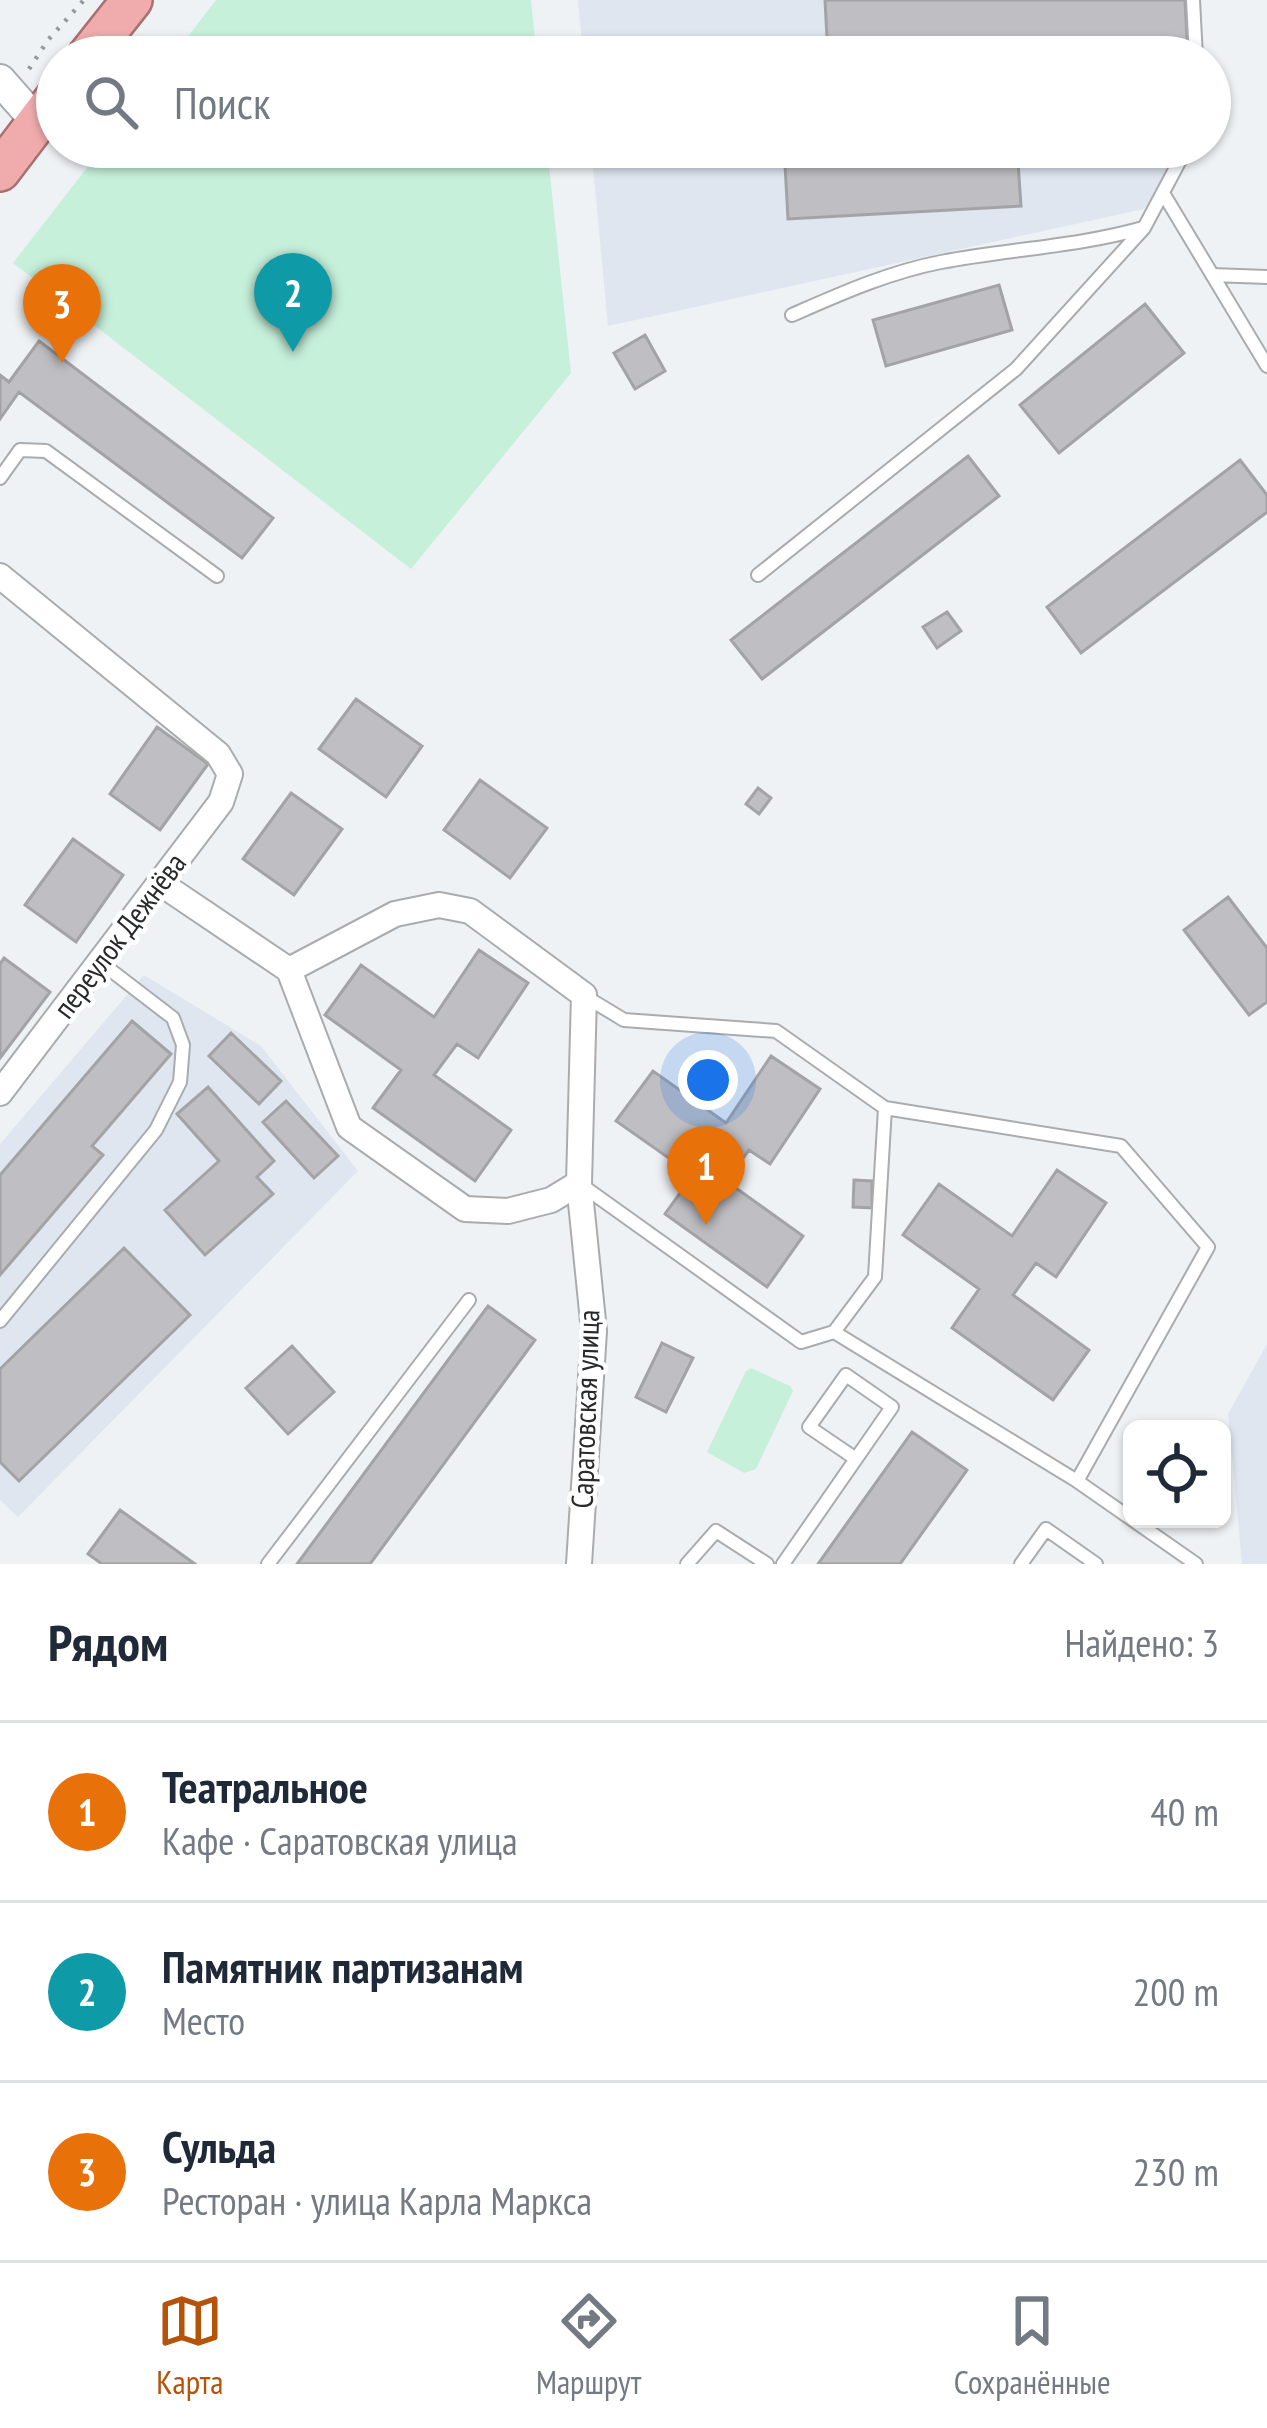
<!DOCTYPE html>
<html lang="ru">
<meta charset="utf-8">
<style>
body{margin:0;font-family:"PT Sans Narrow",sans-serif;background:#f6f6f7;color:#1f2937}
.controls{position:absolute;right:36px;bottom:36px;display:grid;overflow:hidden;border-radius:18px;box-shadow:0 3px 9px #0004}
.controls button{width:108px;height:108px;display:grid;place-items:center;padding:0;border:0;border-bottom:3px solid #e0e1e3;background:#fff;color:#1f2937;font:60px sans-serif}
.you{position:absolute;left:708px;top:1080px;width:42px;height:42px;margin:-30px;border:9px solid #fff;border-radius:50%;background:#1a73e8;box-shadow:0 0 0 18px #1a73e833}
.badge{display:grid;place-items:center;width:78px;height:78px;border-radius:50%;background:#b45309;color:#fff;font-size:39px;font-weight:700}
.pin{position:absolute;translate:-50% -99px;filter:drop-shadow(0 3px 6px #0008)}
.pin::after{content:'';position:absolute;top:63px;width:42px;height:36px;background:inherit;clip-path:polygon(0 0,100% 0,50% 100%)}
.list{margin:0;padding:0;list-style:none}
h2{display:flex;justify-content:space-between;align-items:center;height:156px;margin:0;padding:0 48px;font-size:51px}
h2 small{font-size:39px;font-weight:400;color:#747a83}
.list li{display:grid;grid-template-columns:78px 1fr auto;gap:36px;align-items:center;box-sizing:border-box;height:180px;padding:0 48px;border-top:3px solid #e0e1e3}
.list b{display:block;font-size:45px;white-space:nowrap}
.list p{margin:0;font-size:39px;white-space:nowrap;color:#747a83}
.list em{font-size:39px;font-style:normal;color:#747a83}
.icon{flex:none;width:66px;height:66px;fill:none;stroke:currentColor;stroke-width:2;stroke-linecap:round;stroke-linejoin:round}
.map{position:relative;flex:none;width:1267px;height:1564px;overflow:hidden}
.search{position:absolute;background:#fff;box-shadow:0 3px 9px #0004;left:36px;right:36px;top:36px;height:132px;display:flex;align-items:center;gap:30px;box-sizing:border-box;padding:0 42px;border-radius:66px;color:#747a83;font-size:45px}
.sheet{height:696px;background:#fff}
nav{display:flex;justify-content:space-around;align-items:center;box-sizing:border-box;height:168px;border-top:3px solid #e0e1e3;background:#fff;font-size:33px;color:#747a83}
nav a{display:grid;justify-items:center;gap:6px}
nav .on{color:#b45309}
.map>svg:first-child{display:block}
.built{fill:#dfe6f0}
.green{fill:#c6f0da}
.building{fill:#bfbec2;stroke:#a3a3a6;stroke-width:3}
.lines{fill:none;stroke-linecap:round;stroke-linejoin:round}
.service-casing{stroke:#a9acaf;stroke-width:16}
.minor-casing{stroke:#a9acaf;stroke-width:28}
.tertiary-casing{stroke:#a9acaf;stroke-width:34}
.trunk-casing{stroke:#a77171;stroke-width:44}
.path{stroke:#95979a;stroke-width:4.5;stroke-dasharray:3 9;stroke-linecap:butt}
.service{stroke:#fff;stroke-width:12}
.minor{stroke:#fff;stroke-width:24}
.tertiary{stroke:#fff;stroke-width:30}
.trunk{stroke:#f0acac;stroke-width:39}
.labels{text-anchor:middle;stroke-width:9;stroke-linejoin:round;paint-order:stroke}
.street-label{font-size:30px;fill:#28292a;stroke:#fff}
</style>
<div class="map">
<svg width="1267" height="1564" viewBox="0 0 1267 1564">
<rect width="100%" height="100%" fill="#eff2f5"/>
<!-- built -->
<path class="built" d="M578 0H1196L1197 57H583Z
M591 147H1185L1144 209 608 326Z
M144 975 261 1046 358 1171 18 1517 0 1500V1144Z
M1267 1344V1564H1242L1228 1414Z"/>
<!-- green -->
<path class="green" d="M216 0H531L537 57H172Z
M103 147H547L571 373 411 569 13 263Z
M751 1368 790 1386 793 1391 756 1469 744 1473 707 1452 746 1371Z"/>
<!-- building -->
<path class="building" d="M825 0H1185L1188 57H828Z
M784 147H1017L1021 206 788 219Z
M999 285 1012 330 886 366 873 320Z
M1145 304 1184 353 1059 453 1020 405Z
M645 335 665 371 635 389 614 353Z
M39 341 273 518 242 558 19 392 0 419V375L9 382Z
M968 456 999 496 762 679 731 640Z
M1240 460 1267 495V512L1081 653 1047 607Z
M947 612 961 631 937 648 923 627Z
M356 699 422 746 386 797 319 749Z
M157 727 208 764 160 830 110 794Z
M480 780 547 828 510 878 444 830Z
M758 788 771 798 759 814 746 804Z
M291 793 342 829 294 895 243 859Z
M73 839 123 875 76 942 25 905Z
M1228 897 1267 948V1002L1249 1015 1184 930Z
M479 950 528 983 478 1058 457 1044 434 1075 511 1130 475 1181 373 1108 401 1070 325 1015 361 965 434 1017Z
M4 958 50 992 0 1058V964Z
M132 1021 171 1054 92 1146 103 1155 0 1275V1175Z
M231 1033 281 1081 259 1104 209 1056Z
M771 1056 820 1089 770 1164 749 1150 726 1181 803 1236 767 1287 665 1214 693 1175 616 1121 653 1071 726 1123Z
M208 1087 274 1161 257 1177 273 1194 205 1255 165 1210 219 1161 177 1114Z
M286 1101 338 1156 314 1178 263 1122Z
M1057 1170 1106 1203 1056 1277 1036 1263 1013 1295 1089 1350 1053 1400 952 1328 979 1289 903 1235 939 1184 1012 1236Z
M854 1180 872 1181V1208L853 1207Z
M124 1248 190 1315 19 1481 0 1462V1369Z
M488 1306 535 1340 370 1564H297Z
M662 1343 693 1358 666 1412 636 1397Z
M292 1346 334 1392 288 1434 246 1388Z
M912 1432 967 1470 900 1564H818Z
M120 1510 195 1564H102L88 1554Z"/>
<g class="lines">
<defs>
<path id="service" d="M1193 0 1196 57
M1163 193 1267 366
M1212 275 1267 277
M792 315C840 294 889 272 941 262 1008 249 1076 247 1143 228
M0 478 20 450 46 451 217 576
M758 575 1016 369 1144 228 1187 147
M580 1184 801 1342 834 1332 875 1277 885 1108 776 1031 624 1020 586 997
M0 1321 156 1130 180 1082 183 1045 173 1018 100 962
M834 1332 1077 1481 1208 1247 1121 1146 885 1108
M1077 1481 1196 1564
M268 1564 469 1300
M687 1564 716 1531 767 1564
M783 1564 892 1407 846 1375 809 1427 856 1459
M1021 1564 1046 1529 1096 1564"/>
<path id="minor" d="M0 576 218 754 230 774 221 802 0 1093
M160 883 289 970 349 1127 465 1209 508 1211 551 1200 579 1183
M289 970 395 914 439 905 470 911 584 995 579 1183 594 1331 579 1564"/>
<path id="tertiary" d="M0 80 37 122"/>
<path id="trunk" d="M87 57 132 0
M0 171 57 96"/>
</defs>
<!-- service casing -->
<use href="#service" class="service-casing"/>
<!-- minor casing -->
<use href="#minor" class="minor-casing"/>
<!-- tertiary casing -->
<use href="#tertiary" class="tertiary-casing"/>
<!-- trunk casing -->
<use href="#trunk" class="trunk-casing"/>
<!-- path -->
<path class="path" d="M29 69 48 40 84 0"/>
<!-- service -->
<use href="#service" class="service"/>
<!-- minor -->
<use href="#minor" class="minor"/>
<!-- tertiary -->
<use href="#tertiary" class="tertiary"/>
<!-- trunk -->
<use href="#trunk" class="trunk"/>
</g>
<g class="labels">
<!-- street labels -->
<g class="street-label">
<text transform="translate(120 936) rotate(-53)" y="10">переулок Дежнёва</text>
<text transform="translate(586 1409) rotate(-88)" y="10">Саратовская улица</text>
</g>
</g>
</svg>
<div class="controls">
<button><svg class="icon" aria-label="locate" viewBox="0 0 24 24"><circle cx="12" cy="12" r="6"/><path d="M12 2v4M12 18v4M2 12h4M18 12h4"/></svg></button>
</div>
<div class="you"></div>
<div class="pin badge" style="left:706px;top:1225px;background:#e8710a">1</div>
<div class="pin badge" style="left:293px;top:352px;background:#0f9aa8">2</div>
<div class="pin badge" style="left:62px;top:363px;background:#e8710a">3</div>
<div class="search"><svg class="icon" aria-label="search" viewBox="0 0 24 24"><circle cx="10" cy="10" r="6"/><path d="M15 15l6 6"/></svg>Поиск</div>
</div>
<section class="sheet">
<h2>Рядом<small>Найдено: 3</small></h2>
<ul class="list">
<li><span class="badge" style="background:#e8710a">1</span><div><b>Театральное</b><p>Кафе · Саратовская улица</p></div><em>40 m</em></li>
<li><span class="badge" style="background:#0f9aa8">2</span><div><b>Памятник партизанам</b><p>Место</p></div><em>200 m</em></li>
<li><span class="badge" style="background:#e8710a">3</span><div><b>Сульда</b><p>Ресторан · улица Карла Маркса</p></div><em>230 m</em></li>
</ul>
</section>
<nav>
<a class="on"><svg class="icon" aria-label="map" viewBox="0 0 24 24"><path d="M3 6l6-2 6 2 6-2v14l-6 2-6-2-6 2zM9 4v14M15 6v14"/></svg>Карта</a>
<a><svg class="icon" aria-label="directions" viewBox="0 0 24 24"><path d="M12 3l9 9-9 9-9-9zM9 14v-3h6M13 9l2 2-2 2"/></svg>Маршрут</a>
<a><svg class="icon" aria-label="saved" viewBox="0 0 24 24"><path d="M7 4h10v16l-5-4-5 4z"/></svg>Сохранённые</a>
</nav>
